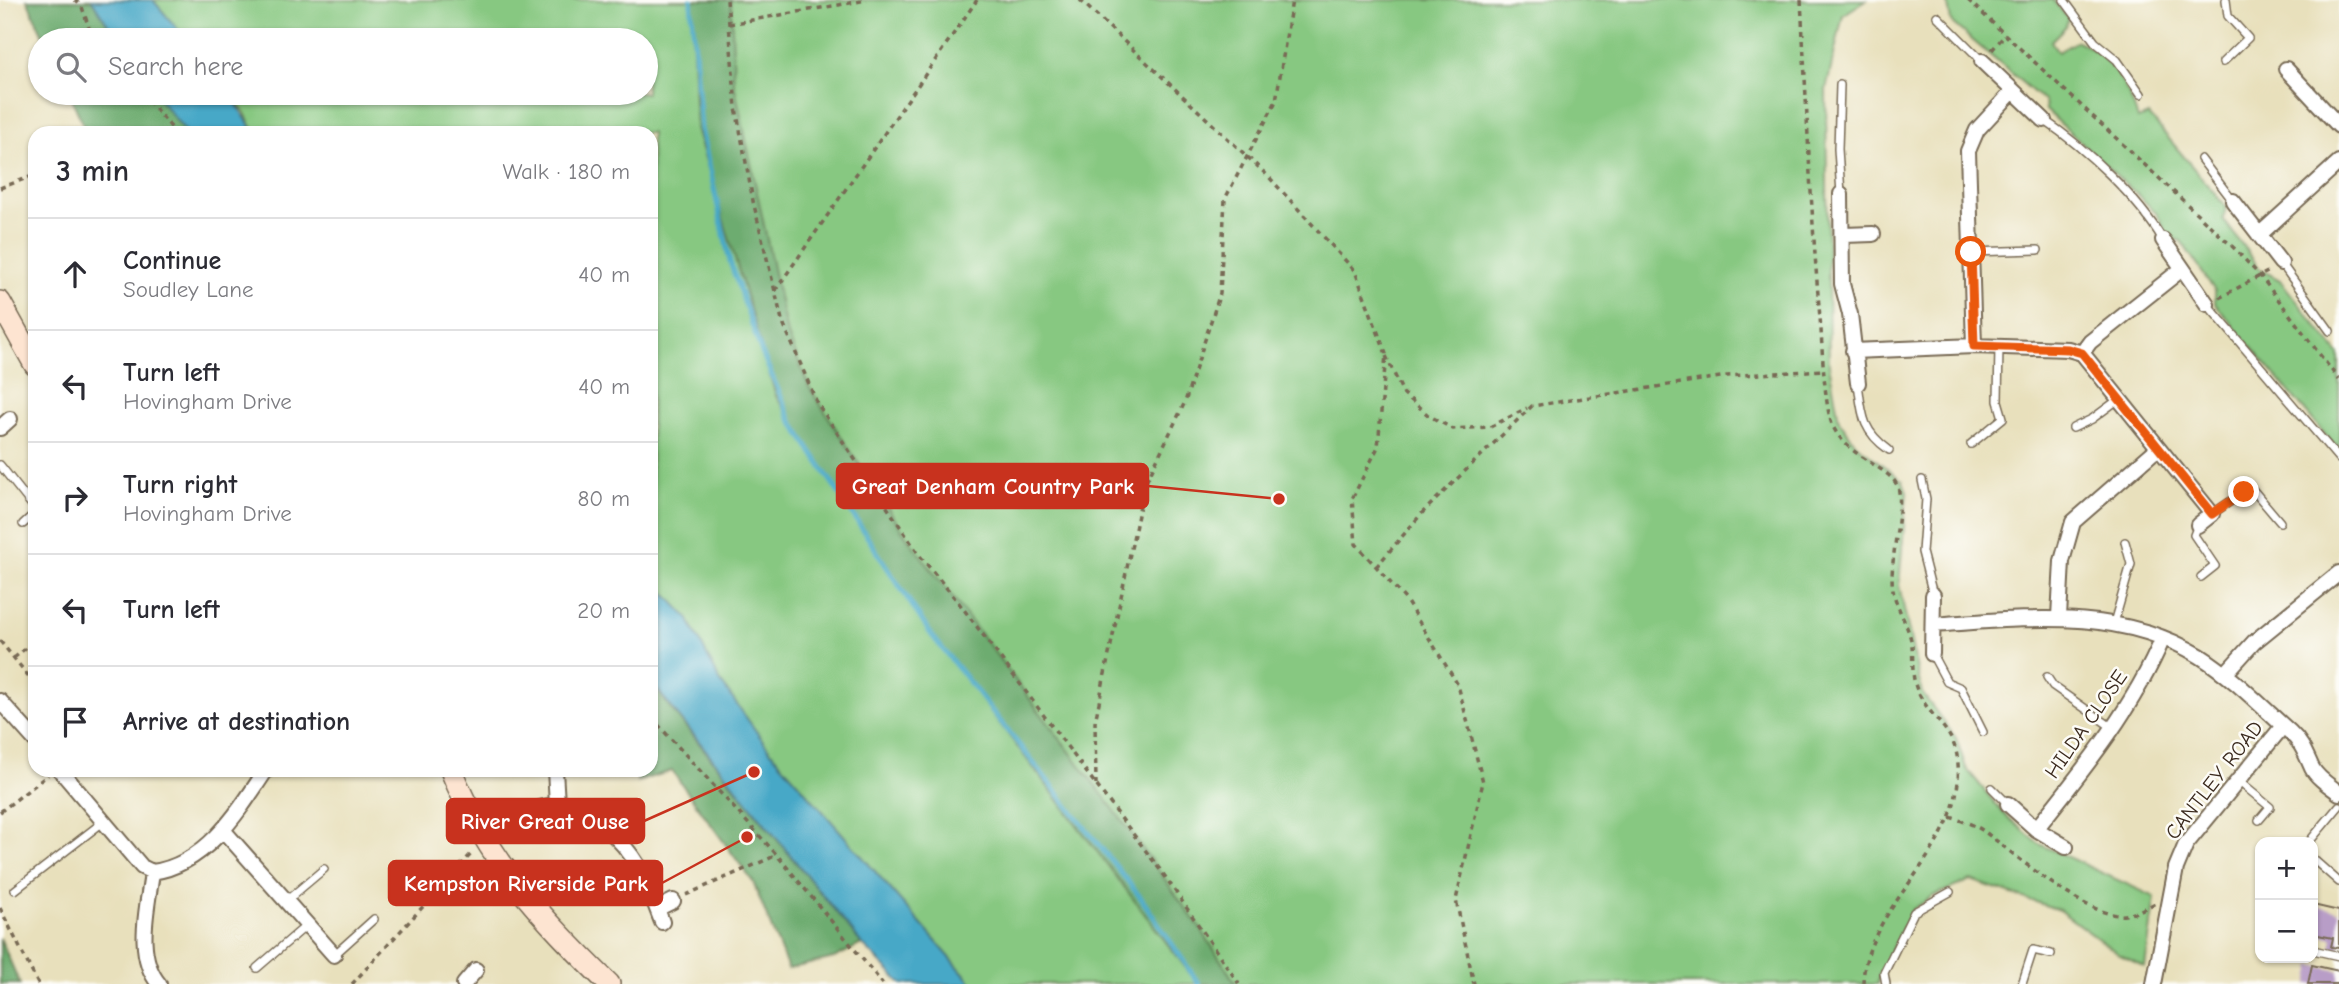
<!DOCTYPE html>
<meta charset="utf-8">
<style>
body{margin:0;font-family:"Comic Neue",sans-serif;background:#f2f2f3;color:#2b2b33}
.controls{position:absolute;right:21px;bottom:21px;display:grid;overflow:hidden;border-radius:14px;box-shadow:0 2px 5px #0004}
.controls button{width:63px;height:63px;display:grid;place-items:center;padding:0;border:0;border-bottom:2px solid #e1e1e2;background:#fff;color:#2b2b33;font:35px sans-serif}
.stop{position:absolute;width:21px;height:21px;margin:-16px;border:5px solid #ea580c;border-radius:50%;background:#fff}
.stop.end{background:#ea580c;border-color:#fff;box-shadow:0 2px 7px #0008}
.list{margin:0;padding:0;list-style:none}
h2{display:flex;justify-content:space-between;align-items:center;height:91px;margin:0;padding:0 28px;font-size:30px}
h2 small{font-size:23px;font-weight:400;color:#7c7c81}
.list li{display:grid;grid-template-columns:46px 1fr auto;gap:21px;align-items:center;box-sizing:border-box;height:112px;padding:0 28px;border-top:2px solid #e1e1e2}
.list b{display:block;font-size:26px;white-space:nowrap}
.list p{margin:0;font-size:23px;white-space:nowrap;color:#7c7c81}
.list em{font-size:23px;font-style:normal;color:#7c7c81}
.icon{flex:none;width:38px;height:38px;fill:none;stroke:currentColor;stroke-width:2;stroke-linecap:round;stroke-linejoin:round}
.map{position:relative;flex:none;width:2339px;height:984px;overflow:hidden}
.search{position:absolute;background:#fff;box-shadow:0 2px 5px #0004;left:28px;top:28px;width:630px;height:77px;display:flex;align-items:center;gap:18px;box-sizing:border-box;padding:0 24px;border-radius:38px;color:#7c7c81;font-size:26px}
.panel{position:absolute;background:#fff;box-shadow:0 2px 5px #0004;left:28px;top:126px;width:630px;height:651px;border-radius:21px}
.map>svg:first-child{display:block}
.green{fill:#87c881;stroke:#617950;stroke-width:2}
.forest{fill:#6dac6f;stroke:#546b46;stroke-width:2}
.water{fill:#47a8c7;stroke:#416972;stroke-width:2}
.lines{fill:none;stroke-linecap:round;stroke-linejoin:round}
.stream{stroke:#47a8c7;stroke-width:5}
.building{fill:#b89dc7}
.lane-casing{stroke:#786a55;stroke-width:10}
.street-casing{stroke:#786a55;stroke-width:18}
.secondary-casing{stroke:#786a55;stroke-width:24}
.path{stroke:#786a55;stroke-width:3.5;stroke-dasharray:5 5;stroke-linecap:butt}
.lane{stroke:#fff;stroke-width:7}
.street{stroke:#fff;stroke-width:14}
.secondary{stroke:#fde4d1;stroke-width:21}
.route{stroke:#ea580c;stroke-width:9}
.labels{text-anchor:middle;stroke-width:5;stroke-linejoin:round;paint-order:stroke}
.street-label{font-size:21px;fill:#3b2a1e;stroke:#fdfcf7}
.leader{fill:none;stroke:#c8321e;stroke-width:2.5}
.callout-dot{fill:#c8321e;stroke:#fdfcf7;stroke-width:2.5}
.callout{fill:#c8321e;stroke:#c8321e;stroke-width:2.5}
.callout-label{font-size:23px;text-anchor:middle;font-weight:bold;fill:#fff}
</style>
<div class="map">
<svg width="2339" height="984" viewBox="0 0 2339 984">
<rect width="100%" height="100%" fill="#fdfcf7"/>
<filter id="ink" filterUnits="userSpaceOnUse"><feTurbulence type="fractalNoise" baseFrequency=".0143" numOctaves="2"/><feDisplacementMap in="SourceGraphic" scale="14" xChannelSelector="R" yChannelSelector="G"/><feConvolveMatrix kernelMatrix="1 2 1 2 8 2 1 2 1" color-interpolation-filters="sRGB"/></filter>
<filter id="wash" filterUnits="userSpaceOnUse"><feTurbulence type="fractalNoise" baseFrequency=".00686" numOctaves="4" result="noise"/><feDisplacementMap in="SourceGraphic" scale="28" xChannelSelector="R" yChannelSelector="G"/><feGaussianBlur stdDeviation="1.57" result="paint"/><feColorMatrix in="noise" values="0 0 0 0 0 0 0 0 0 0 0 0 0 0 0 0 0 1.4 0 .05"/><feComposite in="paint" operator="in"/></filter>
<g filter="url(#wash)">
<rect width="100%" height="100%" fill="#e8e0bc"/>
<!-- green -->
<path class="green" d="M153 0H1866L1843 15 1826 90 1829 364 1839 420 1856 444 1903 481 1907 492 1899 585 1922 693 1956 738 1966 768 2003 813 2039 844 2155 897 2145 967 2120 955 2059 910 1971 880 1933 896 1912 910 1879 974 1878 984H973L771 752 720 681 688 618 651 578V133H255L245 113 229 93H646V40H186Z
M1947 0H2053L2068 19 2066 26 2051 41 2058 52 2077 41C2109 53 2129 89 2138 119L2149 115 2226 207 2223 219 2260 269 2280 280 2339 354V451L2215 304V291L2181 241 2169 238 2157 213 2046 110 2045 102 1951 22Z"/>
<!-- forest -->
<path class="forest" d="M27 0H92L118 40H45Z
M691 0H731L734 83 786 330 809 387 906 536 1124 823 1202 931 1236 984H1198L927 628 776 396 696 128Z
M69 93H154L187 133H87Z
M651 682 668 705 862 944 834 958 788 969 753 882 672 771 638 781 634 770H651Z
M0 938 20 984H0Z"/>
<!-- water -->
<path class="water" d="M92 0H153L187 40H118Z
M154 93H229L255 133H187Z
M651 578 688 618 720 681 771 752 973 984H902L862 944 651 682Z"/>
<g class="lines">
<!-- stream -->
<path class="stream" d="M691 0 701 129 730 262 760 348 791 420 930 633 1141 898 1199 984"/>
</g>
<g id="blocks">
<!-- building -->
<path class="building" d="M2313 905 2339 911V948L2331 947 2333 938 2313 934Z
M2312 965 2339 971V984H2308Z"/>
</g>
</g>
<g filter="url(#ink)">
<use href="#blocks" fill-opacity="0" stroke="#786a55" stroke-width="2"/>
<g class="lines">
<defs>
<path id="lane" d="M2064 0 2095 42 2117 60 2141 94
M1937 16 1982 61
M2223 62 2248 38 2228 16 2226 0
M1840 85 1838 149 1841 194
M2044 120C2085 148 2138 197 2163 240
M2201 159 2233 201
M1971 252 2038 250
M2281 263 2330 331
M2207 304 2339 459
M1858 383C1862 415 1862 431 1889 450
M2073 428 2092 419 2119 399
M1971 444 2003 418 1998 401 1999 347
M0 465 35 509
M1922 480 1926 499 1922 552 1933 595
M2212 514 2244 492 2253 490 2280 522
M23 524 35 513
M2198 525 2194 535 2215 566 2201 577
M2114 623 2131 564 2125 542
M1932 654 1947 682 1961 688 1983 732
M2047 677 2053 686 2113 728
M2237 780 2270 807 2259 820
M1992 788 2008 804
M2309 842 2339 806
M2313 859 2339 882
M15 890 103 822
M286 901 324 869
M2313 950 2339 956
M334 955 374 919
M257 968 307 925
M1886 984 1884 973 1914 912 1950 892
M2022 984 2033 950 2051 954"/>
<path id="street" d="M1982 61 2044 120
M2286 69 2339 126
M1841 194 1842 284 1850 314 1858 383
M2233 201 2281 263
M1844 235 1873 234
M2259 235 2339 162
M2163 240 2207 304
M1974 346 1968 151 1977 130 2013 91
M1853 351 1974 346 2068 349 2082 353 2212 514 2198 525
M2082 353 2090 342 2182 269
M0 428 10 419
M2059 617 2062 561 2073 522 2158 448
M1933 625C2024 619 2118 606 2200 656 2233 677 2261 706 2290 732 2302 743 2305 753 2312 768 2317 778 2330 786 2339 793
M1932 654 1933 595
M2225 674 2254 642 2339 573
M0 701 35 740
M60 770 142 867 152 872
M555 770 557 804
M2008 804 2036 829 2066 847
M2036 829C2084 769 2133 709 2163 638
M223 830 334 955
M481 835C504 824 530 807 556 805 587 802 624 842 639 867 648 884 655 904 662 922
M152 872C206 865 239 811 266 770
M152 872C148 907 134 954 159 984
M657 909 673 901
M464 984 476 970
M2154 984 2176 868 2186 844 2283 726"/>
<path id="secondary" d="M0 302 35 365
M451 770C488 862 539 915 609 984"/>
</defs>
<!-- lane casing -->
<use href="#lane" class="lane-casing"/>
<!-- street casing -->
<use href="#street" class="street-casing"/>
<!-- secondary casing -->
<use href="#secondary" class="secondary-casing"/>
<!-- path -->
<path class="path" d="M75 0 82 7 93 40
M727 0 736 108 753 201 782 320 817 403 920 556 959 603 1164 875 1239 984
M1080 0 1268 176 1355 271 1386 354 1378 447 1352 499 1356 544 1405 599 1458 685 1483 782 1456 900 1474 984
M1801 0C1807 110 1811 220 1821 329 1822 350 1825 408 1832 424 1845 456 1887 466 1897 485 1906 502 1888 563 1893 590 1896 607 1907 623 1911 640 1915 660 1909 677 1920 696 1935 723 1956 731 1958 764 1965 851 1864 905 1863 984
M1968 0 2235 249 2262 278 2339 380
M729 24 867 0
M1992 50 2004 36
M142 93 176 133
M0 188 35 175
M775 291 977 0
M2219 298 2271 270
M1386 356 1403 393 1428 415 1453 429 1490 427 1527 408
M1376 567 1423 512 1532 406 1727 376 1824 370
M0 641 35 684
M14 658 35 640
M651 717 777 855 883 984
M1096 785 1095 722 1144 486 1185 402 1220 293 1225 199 1276 101 1292 0
M0 812 48 775
M1950 817C1962 821 1976 825 1985 832 2015 854 2087 919 2125 915 2135 914 2146 907 2156 903
M686 895 777 855
M0 908 38 984
M352 984 473 852"/>
<!-- lane -->
<use href="#lane" class="lane"/>
<!-- street -->
<use href="#street" class="street"/>
<!-- secondary -->
<use href="#secondary" class="secondary"/>
</g>
</g>
<g class="lines" filter="url(#ink)">
<!-- route -->
<path class="route" d="M1971 252 1974 346 2068 349 2082 353 2212 514 2244 492"/>
</g>
<g class="labels">
<!-- street labels -->
<g class="street-label">
<text transform="translate(2086 724) rotate(-55)" y="7">HILDA CLOSE</text>
<text transform="translate(2214 780) rotate(-52)" y="7">CANTLEY ROAD</text>
</g>
</g>
<!-- callouts -->
<path class="leader" d="M1279 499L1148 486M754 772L644 821M747 837L662 883"/>
<g class="callout-dot">
<circle cx="1279" cy="499" r="7"/>
<circle cx="754" cy="772" r="7"/>
<circle cx="747" cy="837" r="7"/>
</g>
<g class="callout">
<rect x="837" y="464" width="311" height="44" rx="7"/>
<rect x="447" y="799" width="197" height="44" rx="7"/>
<rect x="389" y="861" width="273" height="44" rx="7"/>
</g>
<g class="callout-label">
<text x="993" y="494">Great Denham Country Park</text>
<text x="545" y="829">River Great Ouse</text>
<text x="526" y="891">Kempston Riverside Park</text>
</g>
</svg>
<div class="controls">
<button>+</button>
<button>−</button>
</div>
<div class="stop" style="left:1971px;top:252px"></div>
<div class="stop end" style="left:2244px;top:492px"></div>
<div class="search"><svg class="icon" aria-label="search" viewBox="0 0 24 24"><circle cx="10" cy="10" r="6"/><path d="M15 15l6 6"/></svg>Search here</div>
<section class="panel">
<h2>3 min<small>Walk · 180 m</small></h2>
<ul class="list">
<li><svg class="icon" aria-label="ahead" viewBox="0 0 24 24"><path d="M12 20V5M6 11l6-6 6 6"/></svg><div><b>Continue</b><p>Soudley Lane</p></div><em>40 m</em></li>
<li><svg class="icon" aria-label="left" viewBox="0 0 24 24"><path d="M17 20v-9H6M10 6l-5 5 5 5"/></svg><div><b>Turn left</b><p>Hovingham Drive</p></div><em>40 m</em></li>
<li><svg class="icon" aria-label="right" viewBox="0 0 24 24"><path d="M7 20v-9h11M14 6l5 5-5 5"/></svg><div><b>Turn right</b><p>Hovingham Drive</p></div><em>80 m</em></li>
<li><svg class="icon" aria-label="left" viewBox="0 0 24 24"><path d="M17 20v-9H6M10 6l-5 5 5 5"/></svg><div><b>Turn left</b></div><em>20 m</em></li>
<li><svg class="icon" aria-label="arrive" viewBox="0 0 24 24"><path d="M6 21V4h12l-3 4 3 4H6"/></svg><div><b>Arrive at destination</b></div></li>
</ul>
</section>
</div>
